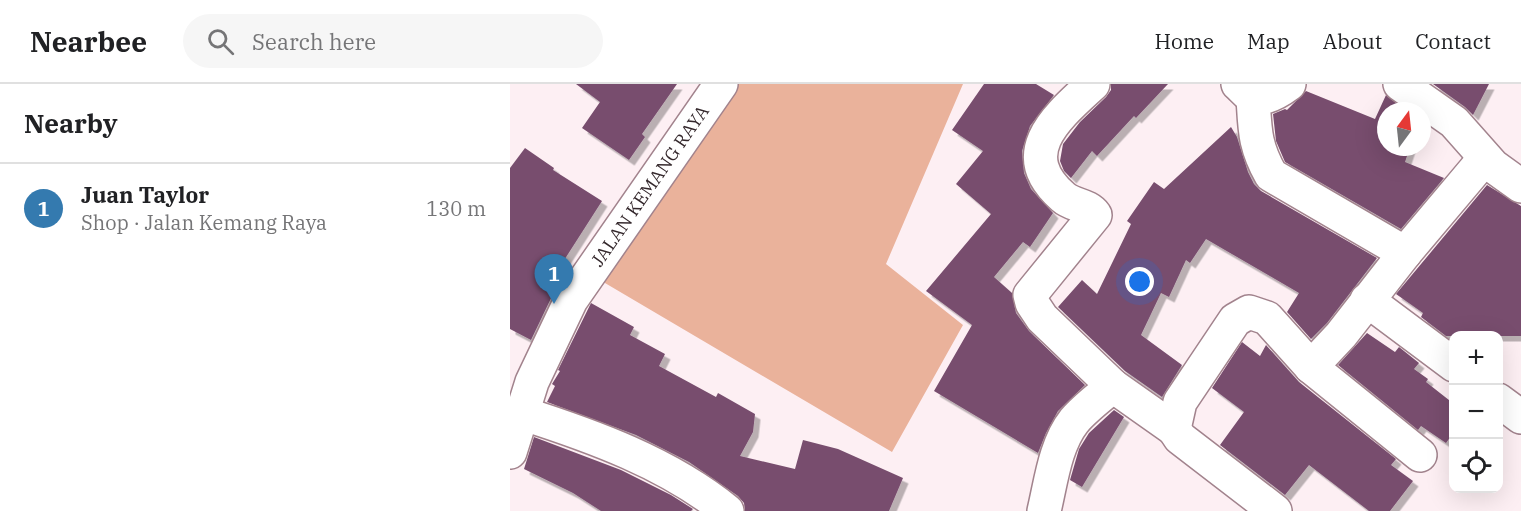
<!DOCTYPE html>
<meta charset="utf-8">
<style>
body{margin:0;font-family:"IBM Plex Serif",serif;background:#f6f6f6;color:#202124}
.controls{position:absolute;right:18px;bottom:18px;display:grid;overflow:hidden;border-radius:12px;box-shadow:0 6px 24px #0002}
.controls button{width:54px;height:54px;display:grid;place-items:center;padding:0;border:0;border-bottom:2px solid #e0e0e0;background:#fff;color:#202124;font:30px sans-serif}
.compass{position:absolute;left:867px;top:18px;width:54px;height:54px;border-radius:50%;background:#fff;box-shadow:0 6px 24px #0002;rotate:15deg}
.you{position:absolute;left:630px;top:198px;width:21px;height:21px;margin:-15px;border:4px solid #fff;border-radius:50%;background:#1a73e8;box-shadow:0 0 0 9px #1a73e833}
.badge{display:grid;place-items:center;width:39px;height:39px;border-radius:50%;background:#347aaf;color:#fff;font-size:20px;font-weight:700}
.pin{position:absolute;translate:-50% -50px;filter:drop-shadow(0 2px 3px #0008)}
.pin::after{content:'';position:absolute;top:32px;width:21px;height:18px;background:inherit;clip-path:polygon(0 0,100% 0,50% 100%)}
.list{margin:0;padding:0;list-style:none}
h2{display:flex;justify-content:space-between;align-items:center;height:78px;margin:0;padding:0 24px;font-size:26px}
h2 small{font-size:20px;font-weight:400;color:#757577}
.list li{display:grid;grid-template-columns:39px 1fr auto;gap:18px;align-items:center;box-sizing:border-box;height:90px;padding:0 24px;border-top:2px solid #e0e0e0}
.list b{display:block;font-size:22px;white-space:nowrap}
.list p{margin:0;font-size:20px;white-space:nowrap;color:#757577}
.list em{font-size:20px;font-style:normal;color:#757577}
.icon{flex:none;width:33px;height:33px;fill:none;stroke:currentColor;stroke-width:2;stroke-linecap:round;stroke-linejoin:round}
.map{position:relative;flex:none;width:1011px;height:427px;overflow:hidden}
header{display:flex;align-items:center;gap:36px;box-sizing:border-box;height:84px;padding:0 30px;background:#fff;border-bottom:2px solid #e0e0e0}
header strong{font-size:28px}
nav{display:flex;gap:33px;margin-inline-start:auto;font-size:21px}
.search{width:420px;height:54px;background:#f6f6f6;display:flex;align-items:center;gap:15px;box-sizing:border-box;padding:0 21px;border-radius:33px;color:#757577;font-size:22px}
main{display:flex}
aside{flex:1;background:#fff}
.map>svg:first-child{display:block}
.forest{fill:#eab29b}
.building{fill:#784e6e;filter:url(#shadow)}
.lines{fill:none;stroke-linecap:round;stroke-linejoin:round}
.minor-casing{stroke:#a2838d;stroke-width:36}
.minor{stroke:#fff;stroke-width:33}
.labels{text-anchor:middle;stroke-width:6;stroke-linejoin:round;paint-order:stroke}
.street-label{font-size:18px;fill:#34282c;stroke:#fff}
</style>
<header>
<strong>Nearbee</strong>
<div class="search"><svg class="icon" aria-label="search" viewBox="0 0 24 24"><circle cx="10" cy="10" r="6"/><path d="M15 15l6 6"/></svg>Search here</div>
<nav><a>Home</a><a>Map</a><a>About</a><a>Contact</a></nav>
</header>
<main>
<aside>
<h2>Nearby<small></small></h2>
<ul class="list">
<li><span class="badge">1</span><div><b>Juan Taylor</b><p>Shop · Jalan Kemang Raya</p></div><em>130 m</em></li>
</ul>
</aside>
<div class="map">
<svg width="1011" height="427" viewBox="0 0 1011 427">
<defs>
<filter id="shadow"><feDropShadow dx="5.5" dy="5.5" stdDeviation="0" flood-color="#0004"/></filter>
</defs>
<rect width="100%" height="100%" fill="#fdeff3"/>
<!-- forest -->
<path class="forest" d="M211 0H453L376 180 453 241 382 368 78 189Z"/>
<!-- building -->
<path class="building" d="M66 0H167L132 50 135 53 119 76 72 44 90 18Z
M474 0H526L544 11 520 42 512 67 514 89 521 105 543 129 520 163 513 158 484 193 502 209 506 229 519 247 575 301 548 327 536 349 528 369 424 307 462 241 416 207 481 130 446 100 473 67 442 46Z
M601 0H658L626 34 624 32 587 72 582 67 561 94 554 87 550 77 553 60 570 38 596 13 601 6Z
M923 0H979L963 31 955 23Z
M796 7 865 35 876 11 896 27H876V63H900L895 78 934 94 891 145 775 78 766 57 763 30 775 25 777 26Z
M721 43 727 53 738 88 744 100 751 107 867 174 817 239 801 255 777 228 789 209 696 155 680 179 676 176 659 213 651 209 631 251 672 281 652 313 615 287 548 223 572 196 587 210 621 140 617 137 644 98 654 105Z
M15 64 44 84 43 86 92 117 51 181 59 186 44 208 21 256 0 245V84Z
M977 101 1011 122V252H936L911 233 913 229 886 210Z
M81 219 124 243 120 251 155 270 149 282 206 313 208 309 245 330 243 348 230 372 285 385 293 356 328 365 393 394 379 427H235L234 419 228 412 179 378 126 351 37 318 45 302 42 300 50 287 48 286Z
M857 249 885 268 889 263 909 279 904 285 918 295 916 298 944 320V348L936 359 911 342 908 346 828 281Z
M732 258 750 272 756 261 789 298 886 375 881 381 903 397 880 427H859L799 381 775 411 710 361 734 328 702 304Z
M604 326 614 333 572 403 560 396 569 365 579 349Z
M24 353 111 386 161 411 183 425 181 427H91L63 409 14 385Z"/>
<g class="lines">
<defs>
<g id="minor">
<path d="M583 0C547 33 503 69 553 113 563 122 577 120 585 131L520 211 522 219 532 234 603 302 664 345"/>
<path d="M728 0C732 3 738 11 743 13 755 17 771 6 779 0"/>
<path d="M890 0 944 38 983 82 1011 102"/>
<path d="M743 13C745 45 744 61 761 91L895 169 975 74"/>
<path d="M857 216 944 281"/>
<path d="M801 283 910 371"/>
<path d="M988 316 1011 333"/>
<path d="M11 329C83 352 158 379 217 427"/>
<path id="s1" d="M0 368 22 298 61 216 211 0"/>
<path d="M534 427C541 398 545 361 564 337 575 324 590 313 603 302"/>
<path d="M765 427 670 354 664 345 670 318 725 236 739 228 757 234 801 283 831 251 895 169"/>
</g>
</defs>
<!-- minor casing -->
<use href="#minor" class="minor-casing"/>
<!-- minor -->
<use href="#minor" class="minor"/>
</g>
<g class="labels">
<!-- street labels -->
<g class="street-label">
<text dy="6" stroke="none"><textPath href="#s1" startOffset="303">JALAN KEMANG RAYA</textPath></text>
</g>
</g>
</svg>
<div class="controls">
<button>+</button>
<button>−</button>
<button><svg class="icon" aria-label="locate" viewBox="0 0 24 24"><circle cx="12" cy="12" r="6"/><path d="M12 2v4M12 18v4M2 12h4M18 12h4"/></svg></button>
</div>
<svg class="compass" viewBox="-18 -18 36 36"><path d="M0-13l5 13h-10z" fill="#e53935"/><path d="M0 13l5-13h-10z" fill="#757577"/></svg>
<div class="you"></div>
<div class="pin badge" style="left:44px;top:220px">1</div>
</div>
</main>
